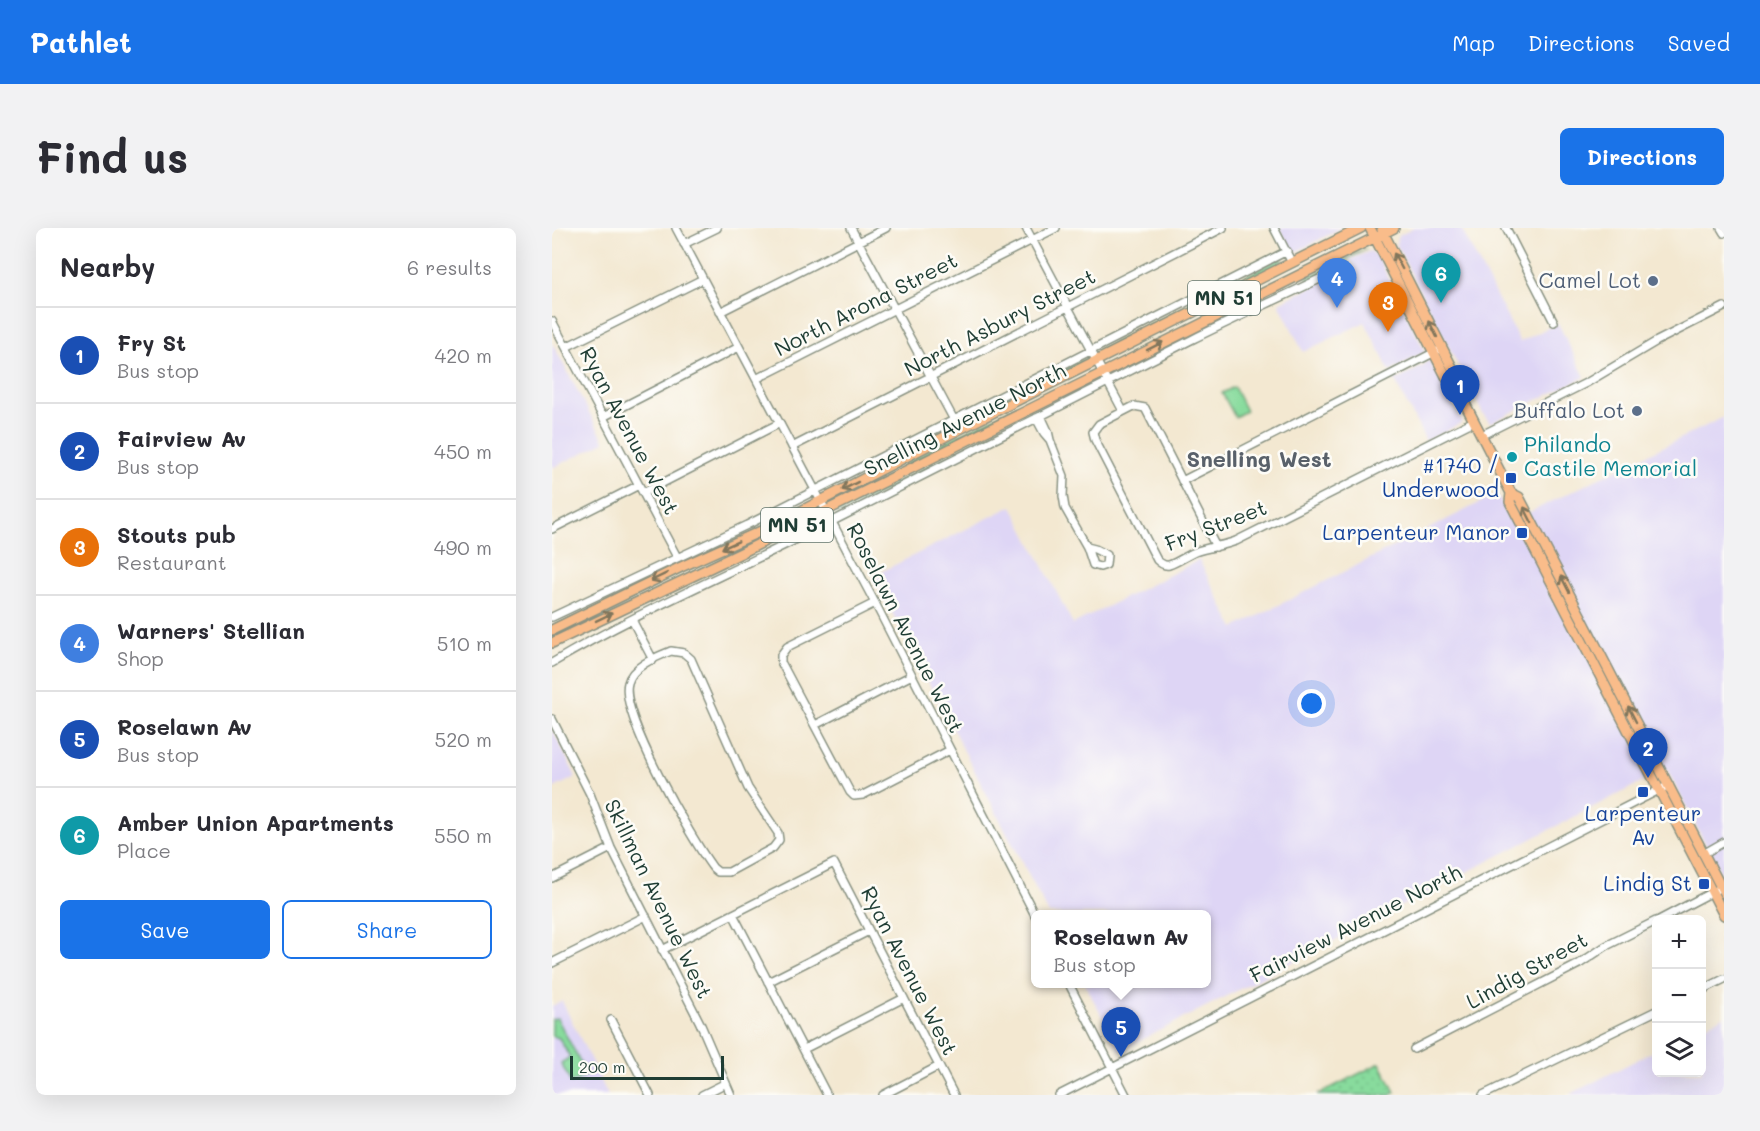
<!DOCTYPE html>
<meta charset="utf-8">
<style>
body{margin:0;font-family:Mali,sans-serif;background:#f2f2f3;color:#2b2b33}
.controls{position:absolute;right:18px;bottom:18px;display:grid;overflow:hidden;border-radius:9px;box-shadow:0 6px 24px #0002}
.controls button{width:54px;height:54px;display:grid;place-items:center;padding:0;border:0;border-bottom:2px solid #e1e1e2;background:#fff;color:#2b2b33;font:30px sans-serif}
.scale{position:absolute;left:18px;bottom:15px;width:154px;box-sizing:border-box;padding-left:6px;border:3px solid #1f3d34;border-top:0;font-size:16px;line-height:21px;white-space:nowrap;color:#1f3d34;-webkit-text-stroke:4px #fdfcf7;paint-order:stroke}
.you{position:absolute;left:760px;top:476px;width:21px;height:21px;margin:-15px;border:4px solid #fff;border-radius:50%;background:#1a73e8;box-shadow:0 0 0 9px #1a73e833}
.badge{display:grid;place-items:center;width:39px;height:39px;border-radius:50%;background:#1a73e8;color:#fff;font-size:20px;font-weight:700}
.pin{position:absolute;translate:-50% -50px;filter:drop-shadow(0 2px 3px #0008)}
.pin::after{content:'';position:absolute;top:32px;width:21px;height:18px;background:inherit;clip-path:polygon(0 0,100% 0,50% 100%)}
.popup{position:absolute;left:479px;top:682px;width:180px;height:78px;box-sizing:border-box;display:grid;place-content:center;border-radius:9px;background:#fff;filter:drop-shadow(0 2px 4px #0005);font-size:20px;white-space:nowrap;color:#7c7c81}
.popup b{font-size:22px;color:#2b2b33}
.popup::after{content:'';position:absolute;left:50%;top:100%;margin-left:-12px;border:12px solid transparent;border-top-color:#fff}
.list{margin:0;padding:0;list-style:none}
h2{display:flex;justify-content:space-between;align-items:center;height:78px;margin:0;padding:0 24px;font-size:26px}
h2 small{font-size:20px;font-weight:400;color:#7c7c81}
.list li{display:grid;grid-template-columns:39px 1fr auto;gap:18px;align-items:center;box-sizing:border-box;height:96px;padding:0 24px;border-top:2px solid #e1e1e2}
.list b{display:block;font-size:22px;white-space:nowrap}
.list p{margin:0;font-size:20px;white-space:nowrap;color:#7c7c81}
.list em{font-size:20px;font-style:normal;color:#7c7c81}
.actions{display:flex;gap:12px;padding:18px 24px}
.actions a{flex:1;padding:14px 0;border:2px solid #1a73e8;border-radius:9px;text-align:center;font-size:21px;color:#1a73e8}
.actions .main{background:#1a73e8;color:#fff}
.icon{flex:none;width:33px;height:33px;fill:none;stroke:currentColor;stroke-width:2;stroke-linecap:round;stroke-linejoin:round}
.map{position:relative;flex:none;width:1172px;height:867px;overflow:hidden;border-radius:9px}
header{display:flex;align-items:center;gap:36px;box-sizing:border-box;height:84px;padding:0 30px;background:#1a73e8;color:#fff}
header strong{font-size:28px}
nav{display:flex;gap:33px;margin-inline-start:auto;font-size:21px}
.intro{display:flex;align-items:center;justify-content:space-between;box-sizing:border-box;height:144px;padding:0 36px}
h1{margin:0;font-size:42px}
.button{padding:15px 27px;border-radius:9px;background:#1a73e8;color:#fff;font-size:21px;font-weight:700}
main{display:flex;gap:36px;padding:0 36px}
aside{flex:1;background:#fff;border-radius:9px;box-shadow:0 6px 24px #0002}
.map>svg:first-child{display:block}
.built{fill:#ded5f5}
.grass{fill:url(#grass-dots);stroke:#548c68;stroke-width:1.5}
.park{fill:#88db9d;stroke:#548c68;stroke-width:1.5}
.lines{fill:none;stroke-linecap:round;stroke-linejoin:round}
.minor-casing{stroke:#899282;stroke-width:10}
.major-casing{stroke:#899282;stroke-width:12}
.minor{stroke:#fff;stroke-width:7}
.major{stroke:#f9bc8a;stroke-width:9}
.oneway{stroke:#81765b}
.service-dot{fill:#5c6f8a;stroke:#fdfcf7;stroke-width:2}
.culture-dot{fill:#0f9aa8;stroke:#fdfcf7;stroke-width:2}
.transit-dot{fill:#1a4fb4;stroke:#fdfcf7;stroke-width:2}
.labels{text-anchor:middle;stroke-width:5;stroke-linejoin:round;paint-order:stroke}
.shield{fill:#fdfcf7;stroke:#62766e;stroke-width:1.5}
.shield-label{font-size:20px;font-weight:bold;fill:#1f3d34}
.service-label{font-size:21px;fill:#4e5e75;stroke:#fdfcf7;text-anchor:end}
.street-label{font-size:21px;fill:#1f3d34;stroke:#fdfcf7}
.culture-label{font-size:21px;fill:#0d838f;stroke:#fdfcf7;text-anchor:start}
.transit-label{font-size:21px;fill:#164399;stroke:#fdfcf7;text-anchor:end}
.neighbourhood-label{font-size:22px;font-weight:bold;fill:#59616a;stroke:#fdfcf7}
</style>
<header>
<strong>Pathlet</strong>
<nav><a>Map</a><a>Directions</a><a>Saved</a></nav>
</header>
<div class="intro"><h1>Find us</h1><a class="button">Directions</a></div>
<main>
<aside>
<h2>Nearby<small>6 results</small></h2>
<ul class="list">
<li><span class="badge" style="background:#1a4fb4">1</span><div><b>Fry St</b><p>Bus stop</p></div><em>420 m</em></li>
<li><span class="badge" style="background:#1a4fb4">2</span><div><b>Fairview Av</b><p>Bus stop</p></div><em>450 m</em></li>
<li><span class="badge" style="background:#e8710a">3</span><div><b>Stouts pub</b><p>Restaurant</p></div><em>490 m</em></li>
<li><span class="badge" style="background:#3f7fe0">4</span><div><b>Warners' Stellian</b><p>Shop</p></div><em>510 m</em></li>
<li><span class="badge" style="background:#1a4fb4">5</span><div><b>Roselawn Av</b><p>Bus stop</p></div><em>520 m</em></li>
<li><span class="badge" style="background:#0f9aa8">6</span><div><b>Amber Union Apartments</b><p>Place</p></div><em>550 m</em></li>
</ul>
<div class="actions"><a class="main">Save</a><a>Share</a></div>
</aside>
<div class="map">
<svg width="1172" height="867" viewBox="0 0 1172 867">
<defs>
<pattern id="grass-dots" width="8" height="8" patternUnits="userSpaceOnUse" patternTransform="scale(1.5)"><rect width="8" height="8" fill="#88db9d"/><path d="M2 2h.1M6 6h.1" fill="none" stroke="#6fb381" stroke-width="1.8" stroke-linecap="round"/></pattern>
</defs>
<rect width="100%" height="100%" fill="#fdfcf7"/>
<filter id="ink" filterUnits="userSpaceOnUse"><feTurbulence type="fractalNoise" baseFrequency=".0167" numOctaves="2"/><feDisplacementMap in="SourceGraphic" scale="12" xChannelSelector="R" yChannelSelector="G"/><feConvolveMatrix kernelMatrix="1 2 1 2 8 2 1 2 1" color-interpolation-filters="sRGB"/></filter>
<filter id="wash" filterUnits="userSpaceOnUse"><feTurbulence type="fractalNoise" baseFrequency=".008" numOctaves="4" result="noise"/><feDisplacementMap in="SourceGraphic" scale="24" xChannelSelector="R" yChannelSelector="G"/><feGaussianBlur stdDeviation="1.35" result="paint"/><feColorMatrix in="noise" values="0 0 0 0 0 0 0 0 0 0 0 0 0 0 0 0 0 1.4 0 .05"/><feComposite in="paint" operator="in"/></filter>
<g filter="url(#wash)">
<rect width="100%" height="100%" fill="#f3e8d1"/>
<!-- built -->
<path class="built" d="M727 0H789L742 25Z
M862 0H909L968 114 1006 95 1033 149 938 195 931 186 844 16 846 8Z
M818 23 825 27 873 124 838 144 813 94 751 124 727 75 792 43 802 37V35H798V32Z
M0 115 53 214 0 240Z
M877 132 909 191V195L874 213 841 149 847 151 873 137 874 134Z
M1172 189V652L1115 541 568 823 533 756H654V686H497L321 348 460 278 521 396 647 332 682 400 945 266 960 293Z
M0 501 24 549 0 561Z
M10 773 56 867H0V778Z
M1172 788V867H1017L1104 822V844H1150V799Z"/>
<!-- grass -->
<path class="grass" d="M814 21 796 31 795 35 758 52 755 51V49Z
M729 30 731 32 730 34 547 125V123L561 115Z
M741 56 744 59 558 147 559 145Z
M534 130 535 133 274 263 273 261Z
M546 153 547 154 300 280 287 286 285 284Z
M467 177 468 179 442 195 353 239 352 237 379 221Z
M828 835 843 864 838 867H765Z"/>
<!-- park -->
<path class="park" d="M682 159 694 183 683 189 670 165Z
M5 790 35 847 19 855 9 835 18 829 7 810 0 808V791Z"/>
</g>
<g filter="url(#ink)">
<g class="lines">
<defs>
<path id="minor" d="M124 0 323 375 484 689
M299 0 402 192
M474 0 571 183
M722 0 740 35
M954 0 1002 94
M1169 0 1172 5
M132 16 165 0
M168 84 334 0
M0 93 125 329
M14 119 151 51
M204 151 504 0
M489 188 496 203 498 212 512 248 511 268 513 280 535 319 541 337 548 339 554 337 555 327 543 321 535 319
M51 189 187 119
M484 190 492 205 498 212
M930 207 1036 154 1105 113 1172 79
M240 219 671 0
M630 253 885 123
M91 265 228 195
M0 301 87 257
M664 319 593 180 582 178 547 196 541 204 543 212 605 332C609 336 612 338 617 337 626 334 634 328 643 324 656 319 671 318 684 313L922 193
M323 375 235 419 229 427V434L298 564 302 568 311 567 398 522
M0 389 195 297 735 23
M80 392 101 432
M119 423 132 425 139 431 196 560 226 605 227 612 221 620 177 644H166L161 640C140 612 67 486 76 455 80 438 104 429 119 423Z
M0 435C87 383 181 344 271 298 394 236 516 174 639 112 689 87 740 65 790 40
M0 491 38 566 59 620 148 795 179 867
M263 497 360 447
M1151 626 1172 614
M0 650 59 620
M181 686 275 867
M1107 692 1164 662
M110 722 282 635 402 867
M0 735 94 688
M216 754 317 703
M517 756 574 867
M1150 762 1172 751
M59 792 98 867
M252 821 352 770
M862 821 1027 736 1054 718 1104 693
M150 867 174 855
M331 867 387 838
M507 867 1117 557
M931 867 1104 783"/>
<path id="major" d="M818 0 898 156 905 160
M830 2 906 151 905 160 959 265 967 269 1172 665
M959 265 958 274 1172 687
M0 402 129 339 220 298 406 202 809 0
M0 415 189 325 842 0"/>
</defs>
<!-- minor casing -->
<use href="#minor" class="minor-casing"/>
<!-- major casing -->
<use href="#major" class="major-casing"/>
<!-- minor -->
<use href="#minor" class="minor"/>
<!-- major -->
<use href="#major" class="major"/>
</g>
<!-- one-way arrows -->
<defs><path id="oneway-shaft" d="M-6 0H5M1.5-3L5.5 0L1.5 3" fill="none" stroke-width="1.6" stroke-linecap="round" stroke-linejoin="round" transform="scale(1.5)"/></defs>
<g class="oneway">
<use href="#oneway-shaft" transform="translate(846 33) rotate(-118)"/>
<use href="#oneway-shaft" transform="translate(881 101) rotate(-116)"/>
<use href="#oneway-shaft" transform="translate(603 118) rotate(-27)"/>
<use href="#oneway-shaft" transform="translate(298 258) rotate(153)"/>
<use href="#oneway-shaft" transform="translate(976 287) rotate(-117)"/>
<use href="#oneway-shaft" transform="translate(178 317) rotate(156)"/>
<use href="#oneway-shaft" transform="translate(107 349) rotate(154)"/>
<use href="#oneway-shaft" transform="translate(1013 356) rotate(-117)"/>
<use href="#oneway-shaft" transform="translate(52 389) rotate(-26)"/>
<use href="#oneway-shaft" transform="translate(1080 486) rotate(-117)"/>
</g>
</g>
<!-- markers -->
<g class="service-dot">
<circle cx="1101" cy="53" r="6"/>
<circle cx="1085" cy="183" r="6"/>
</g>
<circle class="culture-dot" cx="960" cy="229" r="6"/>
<g class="transit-dot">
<rect x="953" y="244" width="12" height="12" rx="3"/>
<rect x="964" y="299" width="12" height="12" rx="3"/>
<rect x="1085" y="558" width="12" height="12" rx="3"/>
<rect x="1146" y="650" width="12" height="12" rx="3"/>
</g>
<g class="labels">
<!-- shield labels -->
<g class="shield">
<rect x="636" y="53" width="72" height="34" rx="4.5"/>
<rect x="209" y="280" width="72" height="34" rx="4.5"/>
</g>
<g class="shield-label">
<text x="672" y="77">MN 51</text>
<text x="245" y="304">MN 51</text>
</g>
<!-- service labels -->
<g class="service-label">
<text x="1089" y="60">Camel Lot</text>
<text x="1073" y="190">Buffalo Lot</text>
</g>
<!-- street labels -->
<g class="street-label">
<text transform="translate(314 77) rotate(-27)" y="7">North Arona Street</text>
<text transform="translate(448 95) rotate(-27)" y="7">North Asbury Street</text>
<text transform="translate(413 192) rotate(-27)" y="7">Snelling Avenue North</text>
<text transform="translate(77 203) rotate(62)" y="7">Ryan Avenue West</text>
<text transform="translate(664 298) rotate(-21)" y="7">Fry Street</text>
<text transform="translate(353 400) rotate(63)" y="7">Roselawn Avenue West</text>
<text transform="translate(106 671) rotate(64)" y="7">Skillman Avenue West</text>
<text transform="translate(804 696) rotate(-27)" y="7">Fairview Avenue North</text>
<text transform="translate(357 743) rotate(63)" y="7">Ryan Avenue West</text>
<text transform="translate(975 743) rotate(-29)" y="7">Lindig Street</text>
</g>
<!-- culture labels -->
<g class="culture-label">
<text x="972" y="224">Philando<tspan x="972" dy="24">Castile Memorial</tspan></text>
</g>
<!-- transit labels -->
<g class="transit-label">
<text x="947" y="245">#1740 /<tspan x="947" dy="24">Underwood</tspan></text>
<text x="958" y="312">Larpenteur Manor</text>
<text x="1091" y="593" text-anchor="middle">Larpenteur<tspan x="1091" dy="24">Av</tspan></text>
<text x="1140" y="663">Lindig St</text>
</g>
<!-- neighbourhood labels -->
<g class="neighbourhood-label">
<text x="707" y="239">Snelling West</text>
</g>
</g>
</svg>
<div class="controls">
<button>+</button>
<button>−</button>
<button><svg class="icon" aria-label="layers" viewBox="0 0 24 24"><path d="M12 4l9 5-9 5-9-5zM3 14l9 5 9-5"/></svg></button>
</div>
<div class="scale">200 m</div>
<div class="you"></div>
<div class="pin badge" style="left:908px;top:187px;background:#1a4fb4">1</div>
<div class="pin badge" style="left:1096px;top:550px;background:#1a4fb4">2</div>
<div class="pin badge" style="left:836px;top:104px;background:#e8710a">3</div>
<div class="pin badge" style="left:785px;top:80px;background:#3f7fe0">4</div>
<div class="pin badge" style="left:569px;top:829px;background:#1a4fb4">5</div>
<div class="popup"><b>Roselawn Av</b>Bus stop</div>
<div class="pin badge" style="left:889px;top:75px;background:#0f9aa8">6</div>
</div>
</main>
